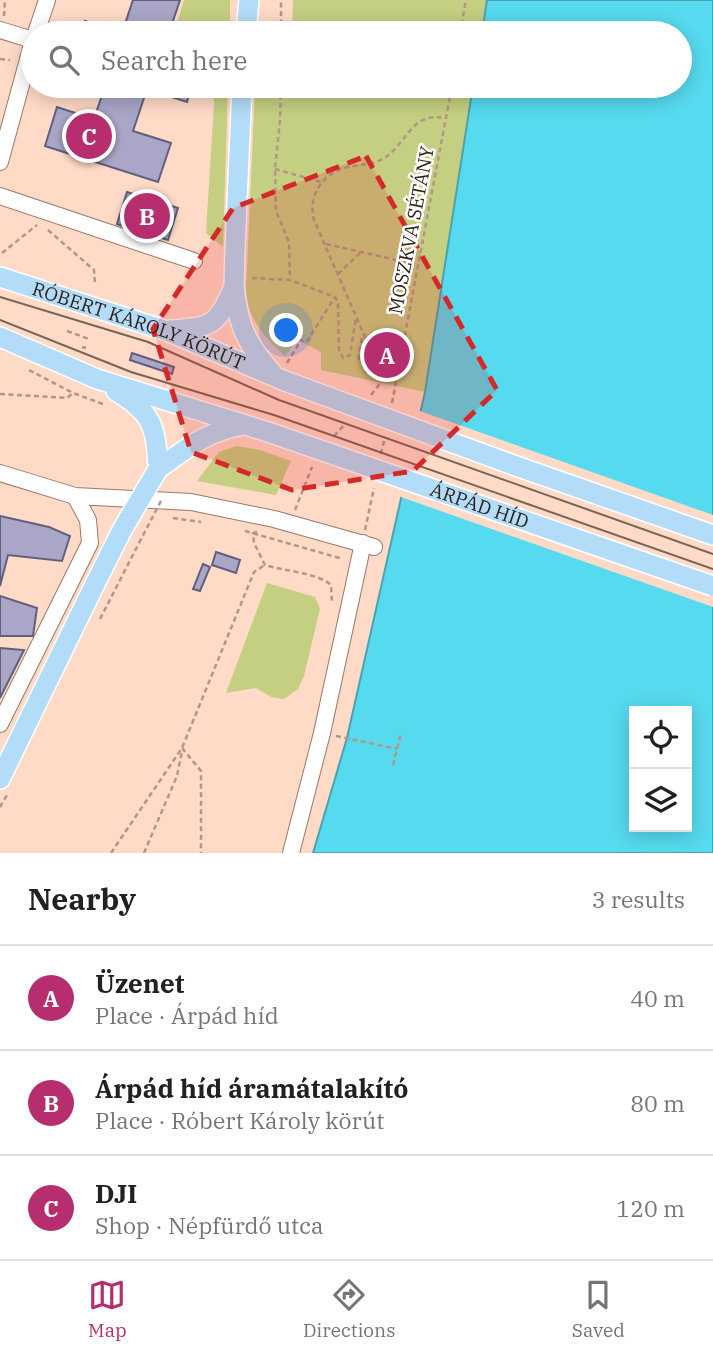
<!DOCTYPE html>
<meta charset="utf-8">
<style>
body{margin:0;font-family:"IBM Plex Serif",serif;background:#f6f6f6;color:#202124}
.controls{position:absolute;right:21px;bottom:21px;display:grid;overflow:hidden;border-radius:0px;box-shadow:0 4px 18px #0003}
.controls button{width:63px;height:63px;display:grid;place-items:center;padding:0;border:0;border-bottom:2px solid #e0e0e0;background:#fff;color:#202124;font:35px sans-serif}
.you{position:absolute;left:287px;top:331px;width:24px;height:24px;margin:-18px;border:5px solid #fff;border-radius:50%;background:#1a73e8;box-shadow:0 0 0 10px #1a73e833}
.badge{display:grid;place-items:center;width:46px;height:46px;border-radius:50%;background:#b62e6e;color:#fff;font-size:23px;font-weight:700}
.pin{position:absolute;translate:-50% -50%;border:4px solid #fff;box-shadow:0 2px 7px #0006}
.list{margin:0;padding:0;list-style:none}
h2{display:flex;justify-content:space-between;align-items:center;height:91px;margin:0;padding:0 28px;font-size:30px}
h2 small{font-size:23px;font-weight:400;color:#757577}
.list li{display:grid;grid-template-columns:46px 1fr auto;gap:21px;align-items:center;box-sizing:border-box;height:105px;padding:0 28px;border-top:2px solid #e0e0e0}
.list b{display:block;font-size:26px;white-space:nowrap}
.list p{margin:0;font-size:23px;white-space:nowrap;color:#757577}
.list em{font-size:23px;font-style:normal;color:#757577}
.icon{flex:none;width:38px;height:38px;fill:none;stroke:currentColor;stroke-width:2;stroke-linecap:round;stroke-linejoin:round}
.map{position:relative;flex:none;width:713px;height:853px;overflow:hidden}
.search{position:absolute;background:#fff;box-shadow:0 4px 18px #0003;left:21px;right:21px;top:21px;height:77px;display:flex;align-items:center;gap:18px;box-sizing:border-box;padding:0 24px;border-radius:38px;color:#757577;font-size:26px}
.sheet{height:406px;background:#fff}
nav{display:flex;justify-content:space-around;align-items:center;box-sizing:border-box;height:98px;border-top:2px solid #e0e0e0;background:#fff;font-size:19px;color:#757577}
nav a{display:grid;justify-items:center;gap:4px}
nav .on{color:#b62e6e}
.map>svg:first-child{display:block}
.green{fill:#c5cf81}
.water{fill:#56daef;stroke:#4aa3af;stroke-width:2;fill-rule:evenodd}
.pier{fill:#ffdac7}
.building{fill:#a9a6c8;stroke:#625f7e;stroke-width:2}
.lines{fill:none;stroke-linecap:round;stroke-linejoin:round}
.minor-casing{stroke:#9a7968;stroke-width:18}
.major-casing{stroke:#fff;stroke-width:22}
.path{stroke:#b29688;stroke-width:2.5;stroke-dasharray:5 3.5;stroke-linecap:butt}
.minor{stroke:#fff;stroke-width:16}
.major{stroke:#b3dcf8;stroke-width:19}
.tram{stroke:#786358;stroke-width:2}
.major-bridge-casing{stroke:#fff;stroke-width:22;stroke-linecap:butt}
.path-bridge{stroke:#b29688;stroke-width:2.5;stroke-dasharray:5 3.5;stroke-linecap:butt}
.major-bridge{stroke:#b3dcf8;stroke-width:19}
.marked{fill:#d62828;fill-opacity:0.2;stroke:#d62828;stroke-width:5;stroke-dasharray:14 9;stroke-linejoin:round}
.labels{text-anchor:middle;stroke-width:5;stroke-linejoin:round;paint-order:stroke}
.street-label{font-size:19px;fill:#2f221b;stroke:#fff}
</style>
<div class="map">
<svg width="713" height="853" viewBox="0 0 713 853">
<rect width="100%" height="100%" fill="#ffdac7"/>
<!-- green -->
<path class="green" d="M184 0H230V33H174Z
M293 0H487L482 33H292Z
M211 86H228L223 247 206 233 214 103Z
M255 86H473L425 392 321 370V352L298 340 285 356C266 338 248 320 246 292Z
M236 446 260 450 291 461 276 495 197 481 219 452Z
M267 583 315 597 320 609 304 676 298 689 284 699 271 697 256 688 226 693Z"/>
<!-- water -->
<path class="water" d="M487 0H713V853H313L347 738 425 392 473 86H680V33H482ZM634 711H687V827H634Z"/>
<!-- pier -->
<path class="pier" d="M417 410 713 515V607L398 496Z"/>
<!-- building -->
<path class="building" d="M133 0H180L169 33H122Z
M85 21 122 33H81Z
M105 86H192L187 102 147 89 133 131 171 143 158 182 45 146 57 107 94 119Z
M127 192 178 208 168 240 117 224Z
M132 353 174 367 172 374 130 360Z
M0 516 49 527 70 536 62 561 8 555 0 586Z
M216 552 240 560 236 573 212 565Z
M203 564 210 567 200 591 193 589Z
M0 596 37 608 33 636H0Z
M0 648 24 650 0 698Z"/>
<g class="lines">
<defs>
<path id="minor" d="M0 30 33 40
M36 33 47 0
M0 162 33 41
M0 196 194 261
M0 473 75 496 191 502 274 519 374 547
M0 724 90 543 88 520 75 496
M291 853 322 733 363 543"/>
<g id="major">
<path d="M246 33 249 0"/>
<path d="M235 249 242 86"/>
<path id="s1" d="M0 277 167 331 285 381"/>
<path d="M234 286C239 328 245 341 272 373"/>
<path d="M170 330C212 327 216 327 234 287"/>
<path d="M0 337 97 379 268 432"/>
<path d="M116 391C153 413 156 427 158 469"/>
<path d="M516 466 713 535"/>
<path d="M158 469C189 447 205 432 243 425"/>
<path d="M0 779 96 582"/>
</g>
</defs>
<!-- minor casing -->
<use href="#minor" class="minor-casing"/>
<!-- major casing -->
<use href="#major" class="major-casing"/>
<!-- path -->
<path class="path" d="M4 16 5 0
M281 33V0
M460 33 466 0
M0 59 10 60
M281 86 280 120 275 169 276 211 289 242 290 280
M275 169 321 182
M48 230 94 270 95 283
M326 244 418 265
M2 253 37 225
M338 274 361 252
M252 278 290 280 335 297 338 302 339 350 343 358 350 355 356 318
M67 331 89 339
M82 347 86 348
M359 360 362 335
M287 363 301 340 306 343 335 297
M29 370 73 393 103 404
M366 373 369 350
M386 375 372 353 314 220C308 197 321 175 344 168 358 164 373 166 386 157 410 139 411 112 446 118
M0 394 67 398 73 393
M371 395 402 356
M392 403 452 86
M334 436 346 423
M381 454 385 437
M295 510 312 467
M173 518 201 522
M365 530 374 488
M245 531 343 559
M257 532 253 533 254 543 265 565C284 571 318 573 331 585L332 603
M100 619 139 543
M336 736 397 749
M182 748 201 771V853
M393 765 401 733
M0 807 7 795
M111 853 182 748 254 572 265 565
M144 853 177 776 182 751"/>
<!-- minor -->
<use href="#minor" class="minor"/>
<!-- major -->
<use href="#major" class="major"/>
<!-- tram -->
<path class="tram" d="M0 297 148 342 279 400 713 554
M0 320 131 372 274 415 713 569"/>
<defs>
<g id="major-bridge">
<path d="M234 286 235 249"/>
<path d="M285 381 516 466"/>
<path id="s2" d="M268 432 713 586"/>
<path d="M96 582 122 530 158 469"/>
</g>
</defs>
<!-- major-bridge casing -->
<use href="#major-bridge" class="major-bridge-casing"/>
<!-- path-bridge -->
<path class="path-bridge" d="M139 543 162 499"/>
<!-- major-bridge -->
<use href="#major-bridge" class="major-bridge"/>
</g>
<!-- marked area -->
<path class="marked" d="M366 156 497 390 413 471 292 490 191 452 153 329 233 208Z"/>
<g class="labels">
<!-- street labels -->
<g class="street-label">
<text transform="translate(411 230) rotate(-79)" y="7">MOSZKVA SÉTÁNY</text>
<text dy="7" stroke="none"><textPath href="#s1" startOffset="147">RÓBERT KÁROLY KÖRÚT</textPath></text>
<text dy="7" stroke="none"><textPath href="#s2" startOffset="224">ÁRPÁD HÍD</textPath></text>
</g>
</g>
</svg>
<div class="controls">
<button><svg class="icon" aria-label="locate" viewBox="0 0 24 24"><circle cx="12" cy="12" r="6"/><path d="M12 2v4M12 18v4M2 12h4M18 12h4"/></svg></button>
<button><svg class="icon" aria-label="layers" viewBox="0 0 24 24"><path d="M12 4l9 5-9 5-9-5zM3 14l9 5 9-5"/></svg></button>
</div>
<div class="you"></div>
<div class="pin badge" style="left:387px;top:355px">A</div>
<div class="pin badge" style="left:147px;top:216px">B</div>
<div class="pin badge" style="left:89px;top:136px">C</div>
<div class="search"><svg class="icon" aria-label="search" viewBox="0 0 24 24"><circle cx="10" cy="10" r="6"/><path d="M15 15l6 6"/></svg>Search here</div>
</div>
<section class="sheet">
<h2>Nearby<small>3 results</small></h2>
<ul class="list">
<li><span class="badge">A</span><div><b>Üzenet</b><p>Place · Árpád híd</p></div><em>40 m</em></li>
<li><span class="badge">B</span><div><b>Árpád híd áramátalakító</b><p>Place · Róbert Károly körút</p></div><em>80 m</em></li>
<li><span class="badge">C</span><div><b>DJI</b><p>Shop · Népfürdő utca</p></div><em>120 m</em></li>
</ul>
</section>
<nav>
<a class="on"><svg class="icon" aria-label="map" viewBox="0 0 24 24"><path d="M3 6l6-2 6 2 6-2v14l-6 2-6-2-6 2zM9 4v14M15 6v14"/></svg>Map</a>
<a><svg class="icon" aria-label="directions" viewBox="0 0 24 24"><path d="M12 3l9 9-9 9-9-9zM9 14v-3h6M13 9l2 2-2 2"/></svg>Directions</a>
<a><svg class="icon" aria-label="saved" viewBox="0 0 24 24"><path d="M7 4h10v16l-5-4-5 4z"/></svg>Saved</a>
</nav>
